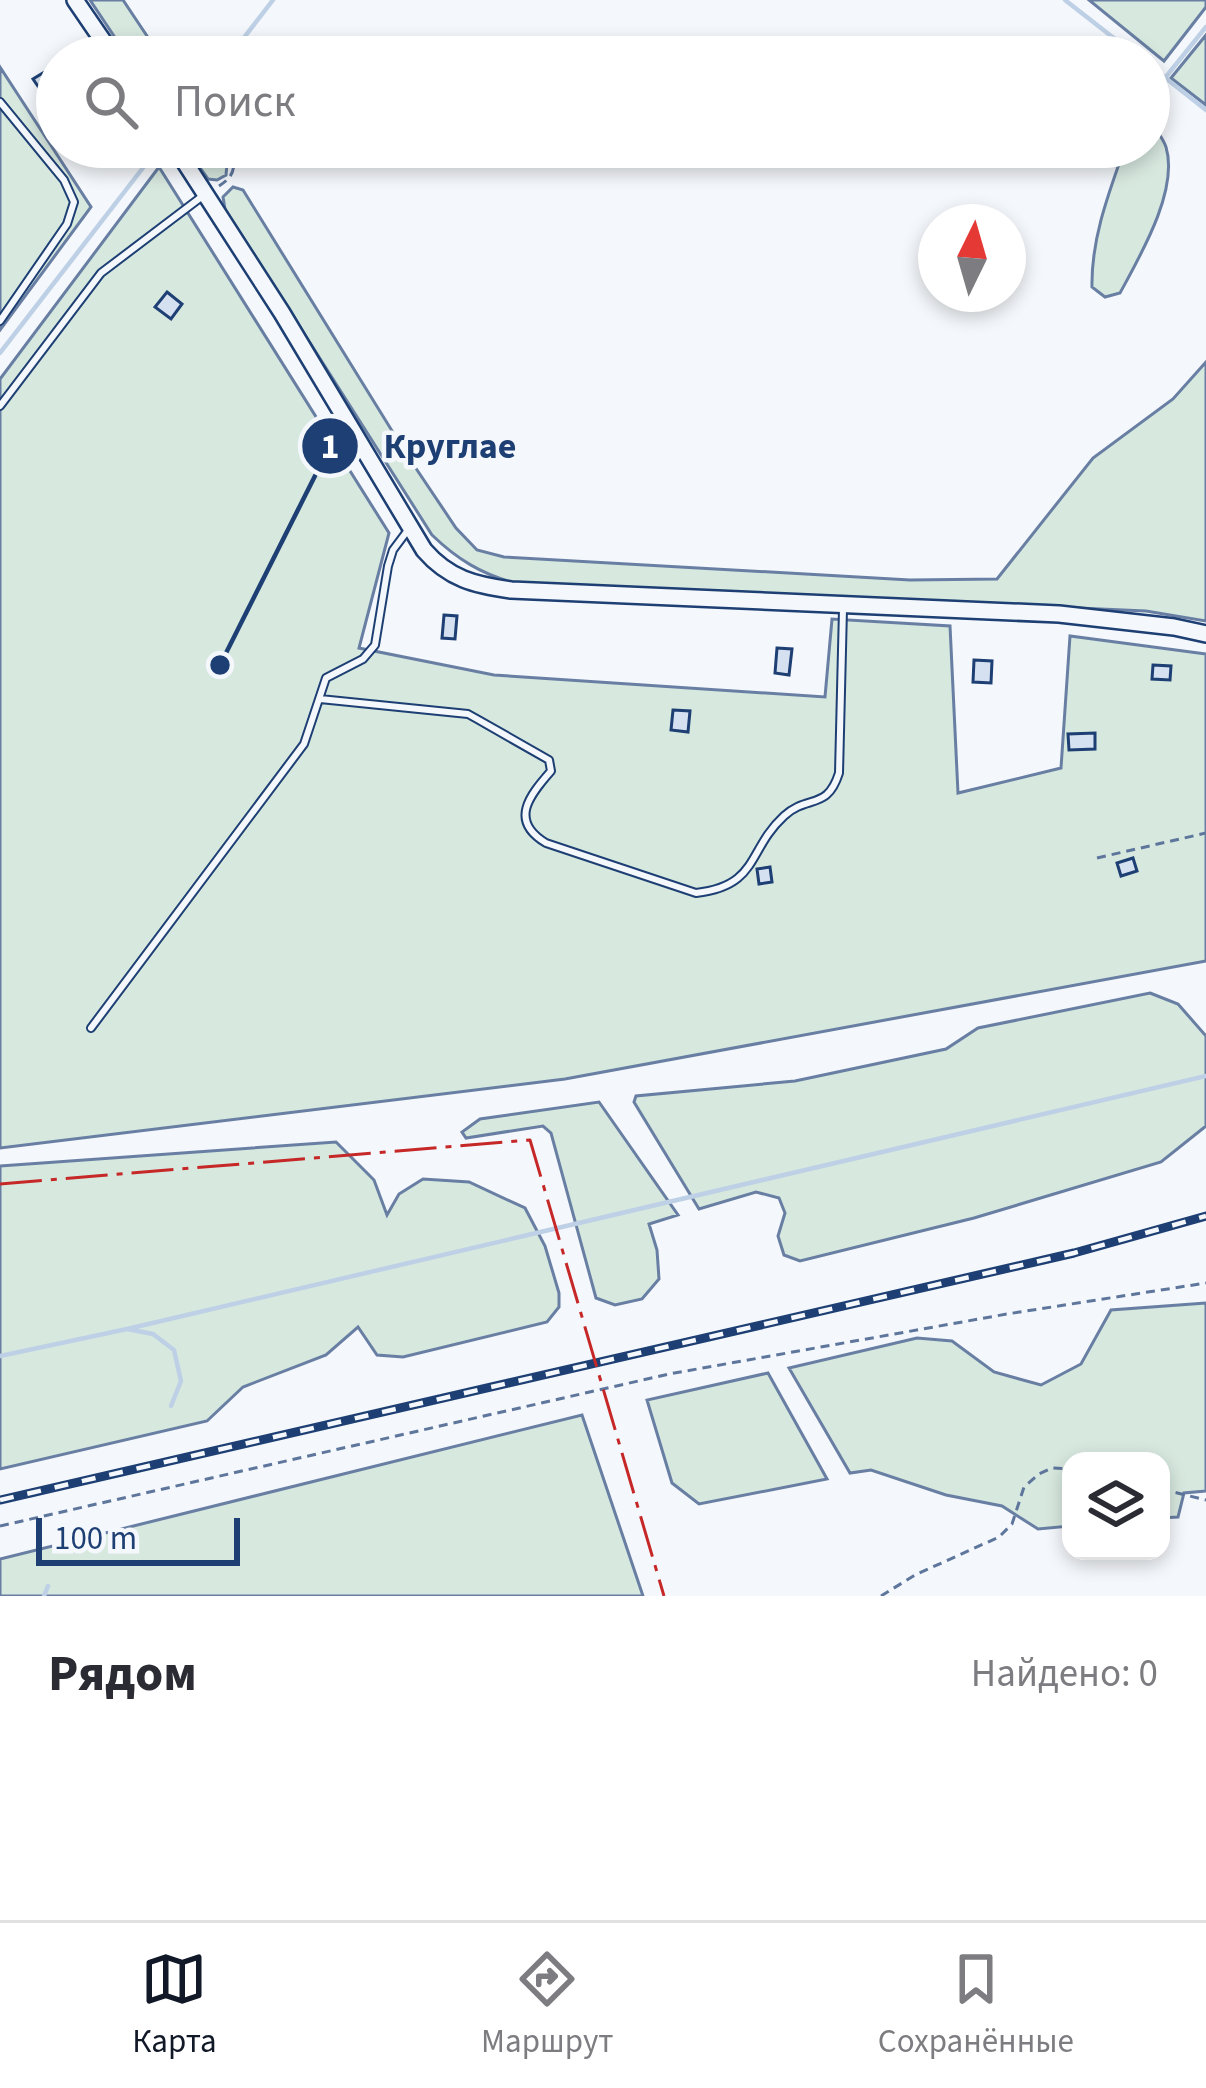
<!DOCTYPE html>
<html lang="ru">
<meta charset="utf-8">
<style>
body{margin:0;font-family:"Source Sans 3",sans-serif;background:#f7f7f7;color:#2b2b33}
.controls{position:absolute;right:36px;bottom:36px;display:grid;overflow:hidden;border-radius:24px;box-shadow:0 6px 18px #0003}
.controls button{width:108px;height:108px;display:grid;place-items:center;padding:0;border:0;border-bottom:3px solid #e1e1e2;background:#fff;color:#2b2b33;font:60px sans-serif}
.compass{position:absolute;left:918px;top:204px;width:108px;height:108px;border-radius:50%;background:#fff;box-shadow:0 6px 18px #0003;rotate:5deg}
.scale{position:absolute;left:36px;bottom:30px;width:204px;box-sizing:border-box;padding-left:12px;border:6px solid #1d3f73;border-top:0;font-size:33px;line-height:42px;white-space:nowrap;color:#1d3f73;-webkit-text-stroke:9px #f4f7fb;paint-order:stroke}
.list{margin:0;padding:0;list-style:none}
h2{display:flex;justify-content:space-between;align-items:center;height:156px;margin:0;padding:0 48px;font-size:51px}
h2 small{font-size:39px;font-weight:400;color:#7c7c81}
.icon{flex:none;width:66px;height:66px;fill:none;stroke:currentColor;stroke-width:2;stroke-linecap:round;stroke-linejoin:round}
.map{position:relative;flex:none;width:1206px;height:1596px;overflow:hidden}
.search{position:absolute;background:#fff;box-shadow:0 6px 18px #0003;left:36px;right:36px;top:36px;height:132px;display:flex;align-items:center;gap:30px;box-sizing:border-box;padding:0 42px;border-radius:66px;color:#7c7c81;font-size:45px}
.sheet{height:324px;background:#fff}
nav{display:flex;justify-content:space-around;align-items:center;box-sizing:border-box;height:168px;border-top:3px solid #e1e1e2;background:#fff;font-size:33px;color:#7c7c81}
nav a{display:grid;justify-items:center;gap:6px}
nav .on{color:#111827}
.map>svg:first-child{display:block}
.green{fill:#d7e8df;stroke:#687fa3;stroke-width:3}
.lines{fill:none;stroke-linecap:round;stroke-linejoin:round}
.stream{stroke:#bed0e5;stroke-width:4.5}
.building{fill:#d5e0f0;stroke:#1d3f73;stroke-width:3}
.service-casing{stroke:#1d3f73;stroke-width:10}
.tertiary-casing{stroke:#1d3f73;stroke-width:20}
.path{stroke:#5e769c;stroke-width:3;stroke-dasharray:9 6;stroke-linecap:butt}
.service{stroke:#f4f7fb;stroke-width:6}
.tertiary{stroke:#f4f7fb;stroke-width:15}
.rail-casing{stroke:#1d3f73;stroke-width:9}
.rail{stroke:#f4f7fb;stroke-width:4.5;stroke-dasharray:14;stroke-linecap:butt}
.power{stroke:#c62828;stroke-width:3;stroke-dasharray:42 9 6 9;stroke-linecap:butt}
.leader{fill:none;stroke:#1d3f73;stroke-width:4.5}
.callout-dot{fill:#1d3f73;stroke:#f4f7fb;stroke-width:4.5}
.mark-label{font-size:36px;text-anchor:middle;font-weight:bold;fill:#fff}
.callout-label{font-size:36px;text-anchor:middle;font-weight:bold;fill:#1d3f73;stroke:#f4f7fb;stroke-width:9;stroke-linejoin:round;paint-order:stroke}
</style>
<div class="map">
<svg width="1206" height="1596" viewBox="0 0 1206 1596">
<rect width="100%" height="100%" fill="#f4f7fb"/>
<!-- green -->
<path class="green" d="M90 0H123L161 57H128Z
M1089 0H1206V7L1164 61Z
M1206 35V105L1171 78Z
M0 67 91 207 0 330Z
M1149 127 1157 130C1160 136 1164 141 1166 147 1179 190 1140 256 1120 293L1105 297 1092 287C1091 239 1109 192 1125 147H1149Z
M185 147H217L227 163 226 175 217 180 208 179Z
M159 167 389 533 359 648 494 675 825 697 832 619 950 626 958 793 1061 768 1070 636 1206 654V961L565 1079 0 1148V379Z
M233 187 243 190 407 455 456 528 477 550 504 557 910 580 997 579 1093 458 1173 399 1206 362V621L1146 611 515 583C481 574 457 559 432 535L225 209 223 197Z
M1150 993 1178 1004 1206 1036V1126L1161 1162 974 1218 800 1261 784 1255 778 1236 785 1213 779 1198 756 1192 699 1209 634 1102 636 1096 795 1081 946 1049 978 1028Z
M599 1102 678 1215 649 1224 657 1250 659 1279 642 1299 615 1305 596 1298 551 1133 543 1126 466 1138 462 1132 480 1119Z
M336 1142 374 1180 387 1215 399 1194 423 1179 469 1182 525 1208 545 1246 559 1293V1307L547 1322 403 1357 377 1355 358 1327 326 1355 243 1387 207 1421 0 1469V1166Z
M1206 1303V1491L1184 1493 1178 1517 1161 1518V1461H1071V1526L1038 1529 1002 1506 946 1495 871 1470 850 1473 789 1368 917 1338 952 1341 994 1372 1041 1385 1081 1364 1111 1310Z
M768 1373 827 1479 699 1504 672 1483 647 1400Z
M582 1415 643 1596H0V1559Z"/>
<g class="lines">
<!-- stream -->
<path class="stream" d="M1065 0 1138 57
M229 57 273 0
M1149 65 1206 110
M1165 78 1206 27
M0 353 159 147
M127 1329 1206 1076
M0 1356 127 1329 153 1334 174 1350 181 1381 171 1406
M44 1596 48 1586"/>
</g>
<!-- building -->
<path class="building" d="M56 65 57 87 44 95 33 79Z
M167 292 182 304 171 319 155 307Z
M444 615 457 616 455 639 442 638Z
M777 648 792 649 789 675 775 673Z
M974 660 992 661 991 683 973 682Z
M1153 665 1171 666 1170 680 1152 679Z
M673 710 690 711 688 732 671 730Z
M1095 733V749L1069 750 1068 734Z
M1133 858 1137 871 1121 876 1117 863Z
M770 867 772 882 759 884 757 869Z"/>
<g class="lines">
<defs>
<path id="service" d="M0 102 64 180 74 202 67 224 0 321
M0 406 101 273 204 195
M320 699 468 714 477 719 549 760 551 771C529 796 509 821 546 843L696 893C759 886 747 850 784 816 808 794 827 811 839 773L843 609
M91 1028 304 744 326 678 363 659 375 645 388 566 393 550 408 530"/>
<path id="tertiary" d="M75 0 114 57
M175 147 282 313 424 550C449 579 475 585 511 590L1059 614 1174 627 1206 634"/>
</defs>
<!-- service casing -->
<use href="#service" class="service-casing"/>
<!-- tertiary casing -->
<use href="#tertiary" class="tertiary-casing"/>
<!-- path -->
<path class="path" d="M219 186C236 175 236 166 230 147
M1097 858 1206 833
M1161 1489 1206 1500
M0 1526 669 1374 1007 1314 1206 1283
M881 1596 915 1575 999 1537 1012 1524 1024 1487 1039 1474 1052 1468 1071 1469"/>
<!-- service -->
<use href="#service" class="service"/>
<!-- tertiary -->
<use href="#tertiary" class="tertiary"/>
<defs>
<path id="rail" d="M0 1500 1074 1253 1206 1216"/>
</defs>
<!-- rail casing -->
<use href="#rail" class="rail-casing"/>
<!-- rail -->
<use href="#rail" class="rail"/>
<!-- power -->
<path class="power" d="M0 1184 530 1140 664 1596"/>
</g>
<!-- callouts -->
<path class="leader" d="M220 665L330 446"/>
<g class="callout-dot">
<circle cx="220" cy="665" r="12"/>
<circle cx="330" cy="446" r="30"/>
</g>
<g class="mark-label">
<text x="330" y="458">1</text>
</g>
<g class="callout-label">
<text x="450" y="458">Круглае</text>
</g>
</svg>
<div class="controls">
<button><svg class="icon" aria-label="layers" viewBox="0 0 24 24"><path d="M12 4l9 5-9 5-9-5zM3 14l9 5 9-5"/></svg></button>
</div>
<svg class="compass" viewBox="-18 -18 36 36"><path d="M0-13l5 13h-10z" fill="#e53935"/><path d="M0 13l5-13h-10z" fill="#7c7c81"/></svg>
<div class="scale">100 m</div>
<div class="search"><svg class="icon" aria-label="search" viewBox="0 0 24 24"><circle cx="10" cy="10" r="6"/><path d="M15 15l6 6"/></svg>Поиск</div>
</div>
<section class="sheet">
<h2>Рядом<small>Найдено: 0</small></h2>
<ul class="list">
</ul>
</section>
<nav>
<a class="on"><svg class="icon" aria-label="map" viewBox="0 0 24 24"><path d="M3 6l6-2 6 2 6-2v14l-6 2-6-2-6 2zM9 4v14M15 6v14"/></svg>Карта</a>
<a><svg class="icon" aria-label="directions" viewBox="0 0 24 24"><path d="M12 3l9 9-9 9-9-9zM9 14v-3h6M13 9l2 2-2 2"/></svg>Маршрут</a>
<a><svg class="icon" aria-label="saved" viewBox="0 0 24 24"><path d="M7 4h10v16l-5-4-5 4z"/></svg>Сохранённые</a>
</nav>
